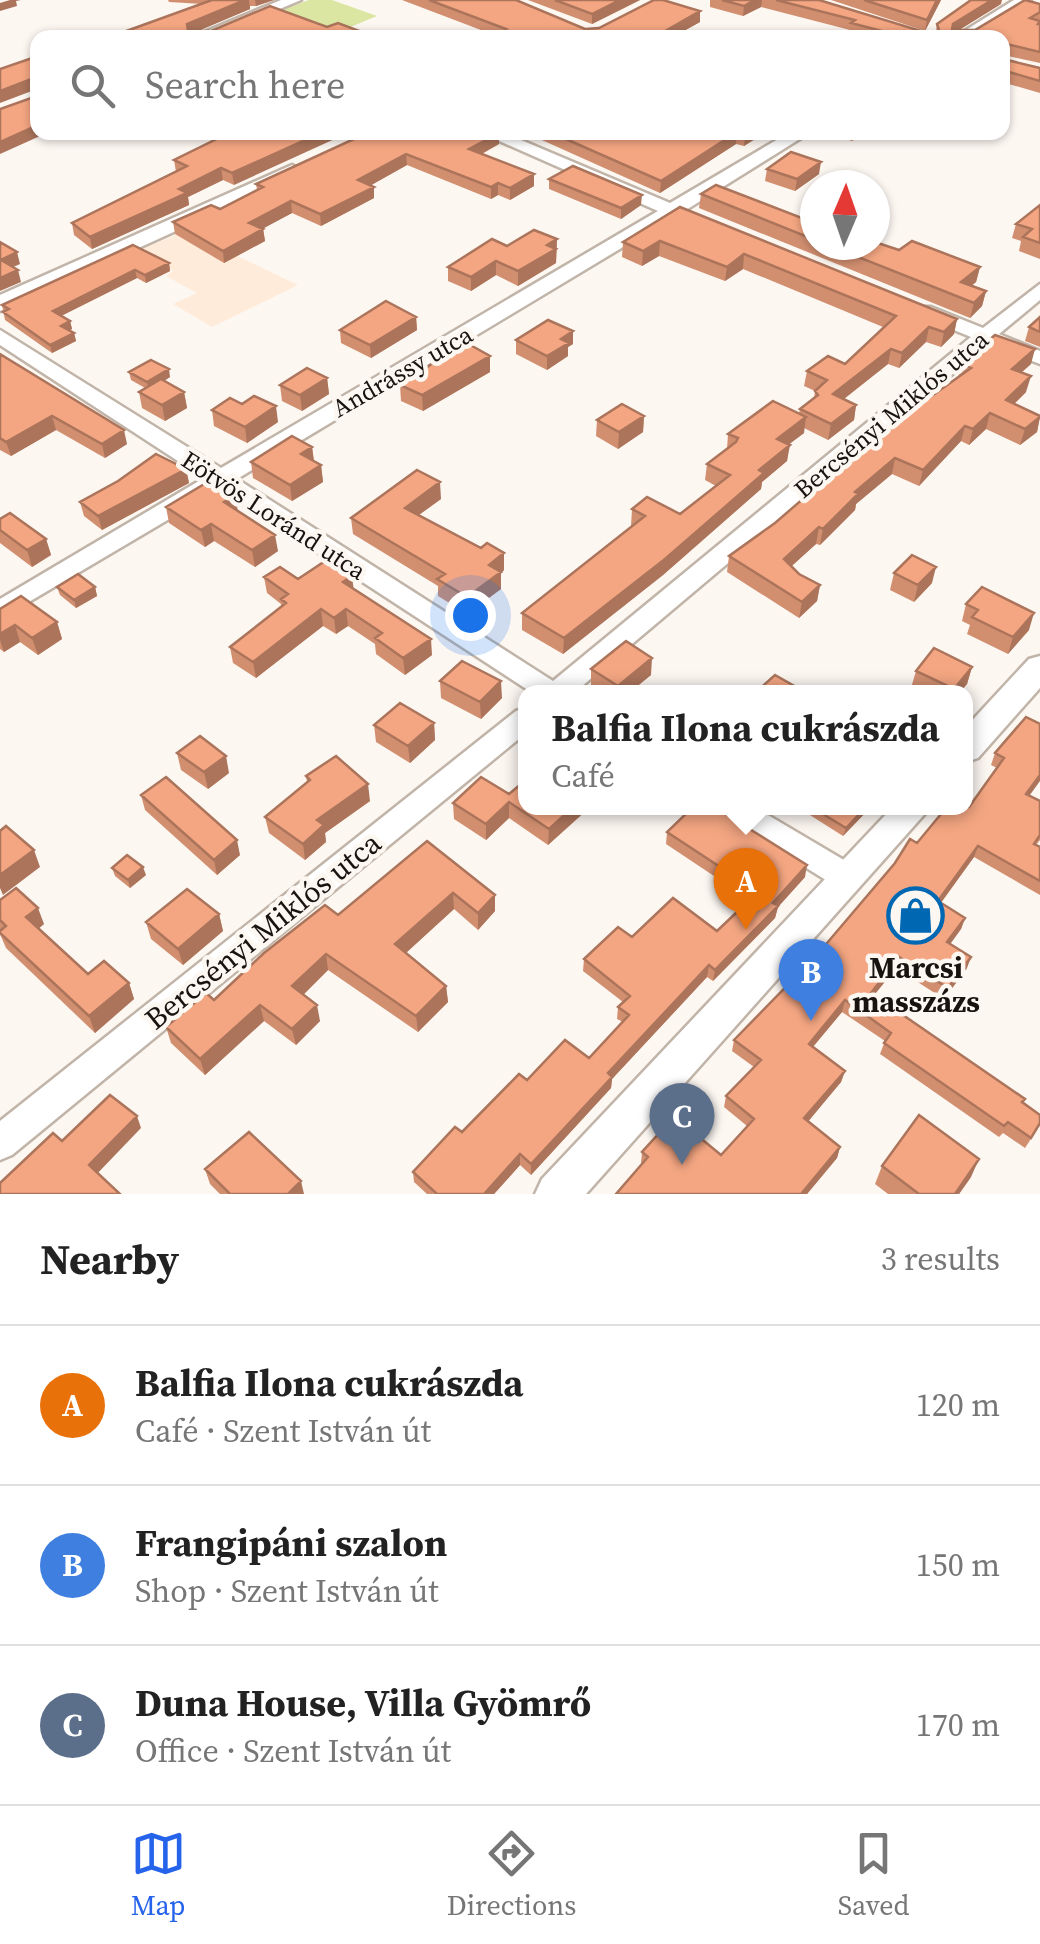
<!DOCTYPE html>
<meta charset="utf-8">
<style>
body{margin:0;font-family:"Source Serif 4",serif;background:#f2f2f2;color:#222}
.compass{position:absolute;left:800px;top:170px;width:90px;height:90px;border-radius:50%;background:#fff;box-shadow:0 2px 8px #0004;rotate:2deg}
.you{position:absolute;left:470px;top:615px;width:35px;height:35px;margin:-25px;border:8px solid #fff;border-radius:50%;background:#1a73e8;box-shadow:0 0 0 15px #1a73e833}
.badge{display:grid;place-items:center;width:65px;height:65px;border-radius:50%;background:#2563eb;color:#fff;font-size:32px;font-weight:700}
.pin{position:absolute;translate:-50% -82px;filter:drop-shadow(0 2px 5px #0008)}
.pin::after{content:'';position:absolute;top:52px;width:35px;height:30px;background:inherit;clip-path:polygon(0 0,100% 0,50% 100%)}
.popup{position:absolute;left:518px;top:685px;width:455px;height:130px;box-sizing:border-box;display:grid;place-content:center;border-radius:20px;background:#fff;filter:drop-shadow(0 2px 8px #0005);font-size:32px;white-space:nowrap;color:#767676}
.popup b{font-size:38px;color:#222}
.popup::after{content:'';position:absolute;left:50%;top:100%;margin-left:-20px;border:20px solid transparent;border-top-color:#fff}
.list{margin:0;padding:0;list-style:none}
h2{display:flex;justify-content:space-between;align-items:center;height:130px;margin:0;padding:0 40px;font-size:42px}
h2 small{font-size:32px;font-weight:400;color:#767676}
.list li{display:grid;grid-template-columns:65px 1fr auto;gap:30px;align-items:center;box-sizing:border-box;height:160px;padding:0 40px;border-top:2px solid #e0e0e0}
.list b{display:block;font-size:38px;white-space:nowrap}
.list p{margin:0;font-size:32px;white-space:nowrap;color:#767676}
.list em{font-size:32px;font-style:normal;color:#767676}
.icon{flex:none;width:55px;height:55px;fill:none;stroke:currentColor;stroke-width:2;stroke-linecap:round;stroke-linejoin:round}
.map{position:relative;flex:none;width:1040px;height:1194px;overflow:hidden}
.search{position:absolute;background:#fff;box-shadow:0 2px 8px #0004;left:30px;right:30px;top:30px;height:110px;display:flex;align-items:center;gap:25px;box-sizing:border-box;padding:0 35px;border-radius:20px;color:#767676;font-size:38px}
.sheet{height:610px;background:#fff}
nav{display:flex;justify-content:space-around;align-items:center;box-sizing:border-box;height:140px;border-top:2px solid #e0e0e0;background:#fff;font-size:28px;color:#767676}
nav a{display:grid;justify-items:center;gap:5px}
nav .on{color:#2563eb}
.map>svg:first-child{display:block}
.built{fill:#ffebd9}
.green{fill:#dbe6a3}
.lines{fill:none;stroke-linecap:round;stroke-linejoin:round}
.minor-casing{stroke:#c1b4a8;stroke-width:5}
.tertiary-casing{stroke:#c1b4a8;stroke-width:5}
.minor{fill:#fff;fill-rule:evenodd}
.tertiary{fill:#fff;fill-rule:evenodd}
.wall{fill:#d28f70}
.shaded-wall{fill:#ab745b}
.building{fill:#f4a682;stroke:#ab745b;stroke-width:2.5}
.labels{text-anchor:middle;stroke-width:9;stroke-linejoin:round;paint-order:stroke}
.street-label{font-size:25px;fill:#18130f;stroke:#fdf7f2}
.near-street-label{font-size:30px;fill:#18130f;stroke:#fdf7f2}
.near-poi-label{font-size:30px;font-weight:bold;fill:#18130f;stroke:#fdf7f2}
</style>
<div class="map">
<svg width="1040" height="1194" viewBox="0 0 1040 1194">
<rect width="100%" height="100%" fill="#fdf7f2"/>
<!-- built -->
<path class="built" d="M185 231 298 285 212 327 173 304 197 293 166 276 173 271 137 251Z"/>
<!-- green -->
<path class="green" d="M309 0H332L377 16 341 31 282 10Z"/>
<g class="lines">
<defs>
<path id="minor" d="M281 0H301L211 38H190Z
M1014 0H1031L971 38H953Z
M479 132H502L670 203 790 132H811L686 210 692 215 689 219 673 217 237 479 553 681 971 337 917 315V307H931L983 328 1040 284V300L999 334 1040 351V364L988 344 575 692H531L220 489 0 619V599L204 478 0 345V330L221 468 658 211Z
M526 708V733L12 1155 0 1160V1121L516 711Z
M719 808H756L859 869 863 878 859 887 848 890 837 887 723 816Z"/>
<path id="tertiary" d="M292 165 302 171 299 175 0 311V295Z
M1040 656V688L978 758 966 762V727L1029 659Z
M892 808H930L586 1194H535L542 1179Z"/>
</defs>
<!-- minor casing -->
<use href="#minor" class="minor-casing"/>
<!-- tertiary casing -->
<use href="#tertiary" class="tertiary-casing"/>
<!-- minor -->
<use href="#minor" class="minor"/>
<!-- tertiary -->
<use href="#tertiary" class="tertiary"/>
</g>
<!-- wall -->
<path class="wall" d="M168 0H274L256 6H250V9L197 31 327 27 107 38 202 4 169 2Z
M402 0H516L585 29 700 22 671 38H489L494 35Z
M528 0H640L592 24Z
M710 0H819L921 31 920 36 936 31 937 24 1001 4 959 30H975L1040 4V63L1003 55V59L1040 68V93L1002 82V38H864L849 34 850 30 761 7 743 16 710 7Z
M831 0H941L925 31Z
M231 132 234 185 223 180 188 197 189 205 92 249 74 235 72 223 176 172 174 160Z
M524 132H766L744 146 736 144 660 193Z
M825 132H863L852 141Z
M886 132H905L899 137Z
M499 133V144L482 154 534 174V186L510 200 498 195 491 199 407 165 371 185 374 198 321 226 292 213 263 228 265 241 224 263 175 234 173 222 220 209 257 190 256 184Z
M767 169 819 174 795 191 765 181Z
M549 179 641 205 621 219 549 189Z
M701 194 815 223V245H875L980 267 976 282 971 286 986 291 982 306 970 318 699 208Z
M1040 205V259L1019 251 1021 241 1012 238 1016 224Z
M680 207 957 319 954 334 941 347 926 342 899 368 888 364 844 399 856 405 854 420 828 440 804 428V433L789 444 787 461 762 482 761 489 663 575 563 654 522 630V613L632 527 631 526 632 509 680 514 716 486 705 480 707 464 727 449 728 434 799 413 800 409 814 399 815 391 804 386 807 371 845 364 883 327 743 269 725 281 659 256 642 266 622 257 623 242Z
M557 239 556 263 518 286 496 275 471 291 448 281V267L507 246Z
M133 245 169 263 170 271 146 283 137 278 61 316 70 321 72 329 69 330 74 333 76 341 52 353 5 320 2 305Z
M416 317 417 330 371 358 341 343 340 330Z
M1040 317V347L1025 341 1029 327Z
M573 331V344L568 347V356L547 370 516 354V340Z
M0 354 127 444 105 458 56 430 11 456 0 450Z
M490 356V372L423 411 401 401 400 385Z
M961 364H1031L1021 373 1026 392 1014 404 1040 416 1037 432 1020 445 986 429 969 445 961 441 919 486 892 474 856 504 855 510 820 545 816 544 791 566 799 574 820 585 817 601 799 618 727 572 729 556 775 523 929 398 958 378Z
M129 372 170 377 164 381 184 392 187 408 165 421 142 408 139 392 145 388 131 380Z
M327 378 329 394 302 411 282 401 280 385Z
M242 404 278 422 247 443 214 426 212 410Z
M644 416 643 432 618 449 596 436 597 420Z
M312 447 314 461 321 465 323 482 292 501 253 478 251 462Z
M186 469 189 483 102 530 84 516 80 502Z
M441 499 419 515 481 548 504 553V570L501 573V589L467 614 438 596V586L353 534 351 518Z
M166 507 238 511 278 551 255 567 214 541 205 547 169 523Z
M0 519 46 539 51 555 32 567 0 543Z
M894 573 932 583 914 602 890 590Z
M264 577 298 579 353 589 432 655 405 675 376 654 375 644 348 626 336 634 323 626 256 678 233 663 230 647 282 607 281 604 267 593Z
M57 587H95L97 596 76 608 60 595Z
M966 604 1029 630 1008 654 967 634 970 625 962 621Z
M0 609 57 622 62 639 38 655 20 642 4 652 0 649Z
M972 667 967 684 960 692H921L911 688 916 671Z
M591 669 651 675 630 692H601L591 686Z
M440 681 502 698 481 719 441 698Z
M1026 717 1029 796 1040 801V840L1036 845 1040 847V895L974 857 941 903 965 918 961 929 950 944 967 968 944 999 896 968 874 995 1023 1103 1040 1125 1025 1148 1003 1133 999 1137 880 1054 885 1041 842 1012 813 1047 845 1071 841 1082 808 1121 840 1147 837 1158 807 1194H616L642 1164 641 1163 642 1152 669 1136 721 1155 747 1126 724 1107 726 1096 754 1067 732 1051 734 1040 816 956 917 843 969 807 997 768 991 765 995 753Z
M434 723 435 740 410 763 376 742 374 725Z
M177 753 229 773 208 789 181 770Z
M306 776 370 801 325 833 326 842 305 860 269 833 265 817 307 782Z
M481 777 526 808H589L548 845 509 818 486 840 454 819 453 803Z
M141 795 240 855 217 875 145 810Z
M802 808H870L843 836 802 810Z
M667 832 805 877 778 907 775 918 713 981 707 977 612 1079 611 1088 531 1175 520 1165 494 1194H427L414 1182 413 1172 527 1080 589 1058 623 1022 617 1019 618 1007 623 1002 583 971 584 959 632 937 717 931 750 900 666 844Z
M427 841 495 911 478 930 454 909 406 953 446 986 448 1002 418 1032 328 970 303 995 320 1021 296 1045 264 1021 205 1075 171 1043 166 1027 214 1000 338 915Z
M112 868 146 875 130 888 115 876Z
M0 900 44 924 38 929 88 974 129 983 134 999 95 1033 6 948 0 934Z
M219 914 223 931 183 965 151 939 146 922Z
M882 1166 971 1177 959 1194H888L875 1184Z
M205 1169 304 1194H220L210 1184Z"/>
<!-- shaded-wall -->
<path class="shaded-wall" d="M10 0H21L16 1 17 6 0 11V3Z
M245 0H249L250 9 189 35 187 24Z
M255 0H274L256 6Z
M620 0H640L592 24V14Z
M755 0H762L761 7 743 16 744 6Z
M937 0H941L925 31 927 20Z
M992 0H1002L1001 4 951 35 953 24Z
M700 11V22L671 38H653Z
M34 78 37 89 0 103V91Z
M38 125V132H49L0 154V142Z
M323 132H350L234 185 232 173Z
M737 132 736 144 660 193 661 181Z
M749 132H766L744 146 745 135Z
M853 132H863L852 141Z
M499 133V144L470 160 469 149Z
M406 154 407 165 359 192 358 180Z
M821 162 819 174 795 191 797 179Z
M221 168 223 180 188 197 189 205 92 249 90 237 179 189Z
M534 174V186L510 200V188Z
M498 183V195L491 199V187Z
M374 187V198L321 226 320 214Z
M642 195 641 205 621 219V208Z
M291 201 292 213 251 235 249 223Z
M263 229 265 241 224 263 223 251Z
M557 239 556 263 518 286V271L547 245Z
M660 241 659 256 642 266 643 251Z
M17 252 20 264 4 271 1 260Z
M744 254 743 269 725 281 727 267Z
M496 261V275L471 291V277Z
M169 263 170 271 146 283 145 275Z
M980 267 976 282 958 297 961 282Z
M18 270 21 282 0 291V278Z
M135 270 137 278 55 319 53 311Z
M986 291 982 306 970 318 974 303Z
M416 317 417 330 371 358 370 345Z
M957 319 954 334 941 347 944 332Z
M70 321 72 329 63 334 61 326Z
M929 327 926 342 899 368 902 353Z
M573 331V344L568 347V356L547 370V356L561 339Z
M74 333 76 341 52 353 50 345Z
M891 349 888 364 831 409 833 394Z
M1035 349 1031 364 1008 384 1012 369Z
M490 356V372L423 411 422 395Z
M169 369 170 377 149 390 147 382Z
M1031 376 1026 392 1002 416 1006 400Z
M327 378 329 394 302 411 300 395Z
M184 392 187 408 165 421 162 405Z
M856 405 854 420 828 440 831 424Z
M276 406 278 422 247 443 245 427Z
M990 413 986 429 969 445 973 429Z
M52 416 56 430 11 456 6 442Z
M644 416 643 432 618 449 619 432Z
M806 417 804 433 775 455 777 439Z
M1040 417 1037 432 1020 445 1025 429Z
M965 426 961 441 919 486 923 470Z
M124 430 127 444 105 458 102 444Z
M790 445 787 461 762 482 761 489 663 575 563 654 564 638Z
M312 447 314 463 301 454Z
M895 458 892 474 856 504 855 510 820 545 823 529 855 492Z
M321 465 323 482 292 501 290 485Z
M186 469 189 483 102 530 98 516Z
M440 482 441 499 406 524 405 508Z
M235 495 238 512 224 502Z
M211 524 214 541 205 547 201 530Z
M819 527 816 544 782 575 784 559Z
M275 535 278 551 255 567 252 550Z
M46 539 51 555 32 567 27 550Z
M504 553V570L501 573V589L467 614V597L489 565Z
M936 567 932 583 914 602 918 585Z
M352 576 354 592 343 582Z
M820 585 817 601 799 618 802 602Z
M95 587 97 596 76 608 74 600Z
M321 609 323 626 256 678 253 662Z
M346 609 348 626 336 634 334 618Z
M1034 613 1029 630 1008 654 1013 637Z
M57 622 62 639 38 655 32 638Z
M15 625 20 642 4 652 0 640V634Z
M431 639 432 655 405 675 403 658Z
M652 658 651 675 630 692H618V686Z
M972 667 967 684 960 692H953Z
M501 681 502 698 481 719 480 702Z
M434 723 435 740 410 763 408 746Z
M226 756 229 773 208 789 204 772Z
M1040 775V781L1022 806 1026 794Z
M368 784 370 801 325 833 326 842 305 860 303 844 317 820Z
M509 802V818L486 840V824Z
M572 808H589L548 845 549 829Z
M865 808H870L843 836 846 828Z
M237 840 240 855 217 875 214 860Z
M978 846 974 857 934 912 938 901Z
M34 850 40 867 3 895 0 888V875Z
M807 865 805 877 778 907 775 918 713 981 715 970Z
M143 867 146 875 130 888 128 880Z
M453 893 454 909 397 961 395 944Z
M495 895V911L478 930V913Z
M38 908 44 924 32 934 26 917Z
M219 914 223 931 183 965 178 949Z
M965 918 961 929 943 954 947 942Z
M326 954 328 970 295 1003 292 986Z
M899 957 896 968 867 1004 871 993Z
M971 957 967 968 944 999 948 988Z
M709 965 707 977 612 1079 611 1088 531 1175V1164L608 1073Z
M129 983 134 999 95 1033 89 1016Z
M446 986 448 1002 418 1032 416 1016Z
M845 1000 842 1012 806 1055 809 1044Z
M260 1005 264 1021 205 1075 200 1059Z
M317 1005 320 1021 296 1045 292 1029Z
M845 1071 841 1082 802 1129 804 1118Z
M137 1116 141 1128 94 1177 89 1165Z
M840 1147 837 1158 807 1194H801Z
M520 1154V1165L494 1194H484Z
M979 1159 971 1177 959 1194H955Z
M301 1181 304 1194H288Z"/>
<!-- building -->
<path class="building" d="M212 0H245L187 24 188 31H211L270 6 327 27 338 23 362 32 354 35 360 38H107Z
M429 0H516L585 29 599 28 654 0H663L700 11 653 38H489L506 29Z
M555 0H620L592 14Z
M722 0H755L744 6Z
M776 0H819L921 31 918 37 939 30 937 24 971 0H992L953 24 952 30H975L1025 0 1040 4V12L1030 18 1040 21 1038 24H1040V52L1002 43V38H884L890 33 851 23 855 20Z
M864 0H937L927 20Z
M1002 47 1003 59 1040 68V81L1002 70Z
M38 56V81L34 78 0 91V69Z
M38 91V125L0 142V109L37 96Z
M231 132H323L232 173 221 168 179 189 187 193 90 237 72 223 187 166 174 160Z
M369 132H497L499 133 469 149 534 174 510 188 498 183 491 187 406 154 358 180 374 187 320 214 291 201 249 223 263 229 223 251 173 222 211 205 220 209 263 187 256 184Z
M550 132H737L661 181Z
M791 152 821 162 797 179 767 169Z
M573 166 642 195 621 208 549 179Z
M716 185 815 223V240L701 194Z
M1040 205V243L1023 237 1032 229 1016 224Z
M680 207 957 319 944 332 929 327 902 353 891 349 833 394 856 405 831 424 800 409 818 395 815 391 827 380 807 371 828 356 845 364 896 316 744 254 727 267 660 241 643 251 623 242Z
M534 230 557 239 547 245 556 249 518 271 496 261 471 277 448 267 492 239 507 246Z
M912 241 980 267 961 282 986 291 974 303 828 245H875V242L899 250Z
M0 242 17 252 1 260 18 270 0 278Z
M133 245 169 263 145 275 135 270 53 311 70 321 61 326 74 333 50 345 3 312 9 309 2 305Z
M386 301 416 317 370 345 340 330Z
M1040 317V332L1029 327Z
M548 320 573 331 561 339 569 343 547 356 516 340Z
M995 335 1035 349 1012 369 1031 376 1006 400 1040 416V417L1025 429 990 413 973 429 965 426 923 470 895 458 855 492 858 494 823 529 819 527 784 559 799 574 820 585 802 602 729 556 775 523 922 396 929 398 971 368 961 364Z
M465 342 490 356 422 395 400 385Z
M0 354 124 430 102 444 52 416 6 442 0 438Z
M151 360 169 369 147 382 129 372Z
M307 368 327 378 300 395 280 385Z
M161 379 184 392 162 405 139 392Z
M254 396 276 406 245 427 212 410 230 398 242 404Z
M773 401 806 417 777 439 790 445 759 470 764 473 665 559 564 638 522 613 645 516 632 509 647 497 680 514 730 475 707 464 736 442 738 438 728 434Z
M622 404 644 416 619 432 597 420Z
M292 436 312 447 301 454 321 465 290 485 251 462Z
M156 454 186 469 98 516 80 502 118 481Z
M417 470 440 482 405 508 481 548 487 543 504 553 489 565 501 572 467 597 437 579 445 574 351 518Z
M211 480 235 495 224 502 275 535 252 550 211 524 201 530 166 507Z
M10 513 46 539 27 550 0 530V519Z
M912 555 936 567 918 585 894 573Z
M328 559 352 576 343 582 431 639 403 658 375 638 382 633 346 609 334 618 321 609 253 662 230 647 286 603 281 599 288 594 264 577 280 567 298 579Z
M78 574 95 587 74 600 57 587Z
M982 587 1034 613 1013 637 972 617 978 610 966 604Z
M21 596 57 622 32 638 15 625 0 634V609Z
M626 641 652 658 618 686 591 669Z
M934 648 972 667 954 689 916 671Z
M462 661 501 681 480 702 440 681Z
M775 675 796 687 790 692H756Z
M400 703 434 723 408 746 374 725Z
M1026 717 1040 724V775L1026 794 1040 801V835L1034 844 1040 847V881L978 846 938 901 965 918 947 942 971 957 948 988 899 957 871 993 1025 1099 1022 1102 1040 1115V1123L1031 1138 1008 1122 1004 1126 884 1043 891 1033 845 1000 809 1044 845 1071 804 1118 840 1147 801 1194H616L648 1157 642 1152 662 1130 669 1136 681 1122 721 1155 754 1119 726 1096 761 1060 734 1040 816 956 895 863 910 839 917 843 946 808H966V805L969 807 1004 758 995 753Z
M200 736 226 756 204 772 177 753Z
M336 756 368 784 317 820 324 825 303 844 265 817 310 780 306 776Z
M166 777 237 840 214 860 141 795Z
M481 777 509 794 526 780V808H572L549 829 509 802 486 824 453 803Z
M692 808H716L807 865 773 903 778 906 715 970 709 965 608 1073 612 1077 531 1164 520 1154 484 1194H437L413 1172 455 1127 462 1132 519 1074 527 1080 565 1040 589 1058 629 1015 618 1007 630 996 584 959 618 927 632 937 673 898 717 931 758 892 667 832Z
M813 808H865L846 828Z
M6 826 34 850 0 875V831Z
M427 841 495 895 478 913 453 893 395 944 446 986 416 1016 326 954 292 986 317 1005 292 1029 260 1005 200 1059 166 1027 206 993 214 1000 264 953 325 905 338 915Z
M127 855 143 867 128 880 112 868Z
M16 888 38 908 26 917 88 974 104 961 129 983 89 1016 0 933V931L6 926 0 920V900Z
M187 889 219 914 178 949 146 922Z
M110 1095 137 1116 89 1165 120 1194H0V1183L53 1133 62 1141Z
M919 1115 979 1159 955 1194H919L882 1166Z
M249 1132 301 1181 288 1194H230L205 1169Z"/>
<!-- icons -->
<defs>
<symbol id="shop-ring" viewBox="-11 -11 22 22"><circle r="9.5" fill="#fdf7f2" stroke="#0067b3" stroke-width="1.5"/><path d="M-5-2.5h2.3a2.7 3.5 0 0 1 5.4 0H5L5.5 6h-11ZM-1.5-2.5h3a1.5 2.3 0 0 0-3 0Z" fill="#0067b3"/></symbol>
</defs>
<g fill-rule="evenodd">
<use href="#shop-ring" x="884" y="884" width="63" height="63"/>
</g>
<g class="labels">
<!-- street labels -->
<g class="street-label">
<text transform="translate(402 371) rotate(-30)" y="9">Andrássy utca</text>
<text transform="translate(891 414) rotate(-40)" y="9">Bercsényi Miklós utca</text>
<text transform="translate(274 515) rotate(33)" y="9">Eötvös Loránd utca</text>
</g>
<!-- near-street labels -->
<g class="near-street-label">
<text transform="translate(263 931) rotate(-39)" y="10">Bercsényi Miklós utca</text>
</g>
<!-- near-poi labels -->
<g class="near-poi-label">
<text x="916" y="978">Marcsi<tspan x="916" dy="34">masszázs</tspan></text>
</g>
</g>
</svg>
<svg class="compass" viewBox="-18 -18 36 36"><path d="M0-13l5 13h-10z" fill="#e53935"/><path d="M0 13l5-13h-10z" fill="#767676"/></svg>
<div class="you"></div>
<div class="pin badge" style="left:746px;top:930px;background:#e8710a">A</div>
<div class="popup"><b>Balfia Ilona cukrászda</b>Café</div>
<div class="pin badge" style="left:811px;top:1021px;background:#3f7fe0">B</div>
<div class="pin badge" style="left:682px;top:1165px;background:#5c6f8a">C</div>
<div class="search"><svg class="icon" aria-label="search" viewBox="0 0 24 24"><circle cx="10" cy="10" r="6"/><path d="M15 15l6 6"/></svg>Search here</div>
</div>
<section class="sheet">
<h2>Nearby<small>3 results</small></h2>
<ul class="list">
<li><span class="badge" style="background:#e8710a">A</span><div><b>Balfia Ilona cukrászda</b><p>Café · Szent István út</p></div><em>120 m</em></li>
<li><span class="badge" style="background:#3f7fe0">B</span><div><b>Frangipáni szalon</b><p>Shop · Szent István út</p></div><em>150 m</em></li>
<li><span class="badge" style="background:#5c6f8a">C</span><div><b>Duna House, Villa Gyömrő</b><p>Office · Szent István út</p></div><em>170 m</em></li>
</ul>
</section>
<nav>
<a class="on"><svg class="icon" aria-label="map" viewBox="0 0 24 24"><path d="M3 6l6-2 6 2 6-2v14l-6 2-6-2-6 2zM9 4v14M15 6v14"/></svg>Map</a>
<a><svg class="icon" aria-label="directions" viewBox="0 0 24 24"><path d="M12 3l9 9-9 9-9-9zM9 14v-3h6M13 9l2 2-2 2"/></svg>Directions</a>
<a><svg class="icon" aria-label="saved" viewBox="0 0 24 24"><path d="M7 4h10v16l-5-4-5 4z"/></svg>Saved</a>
</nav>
